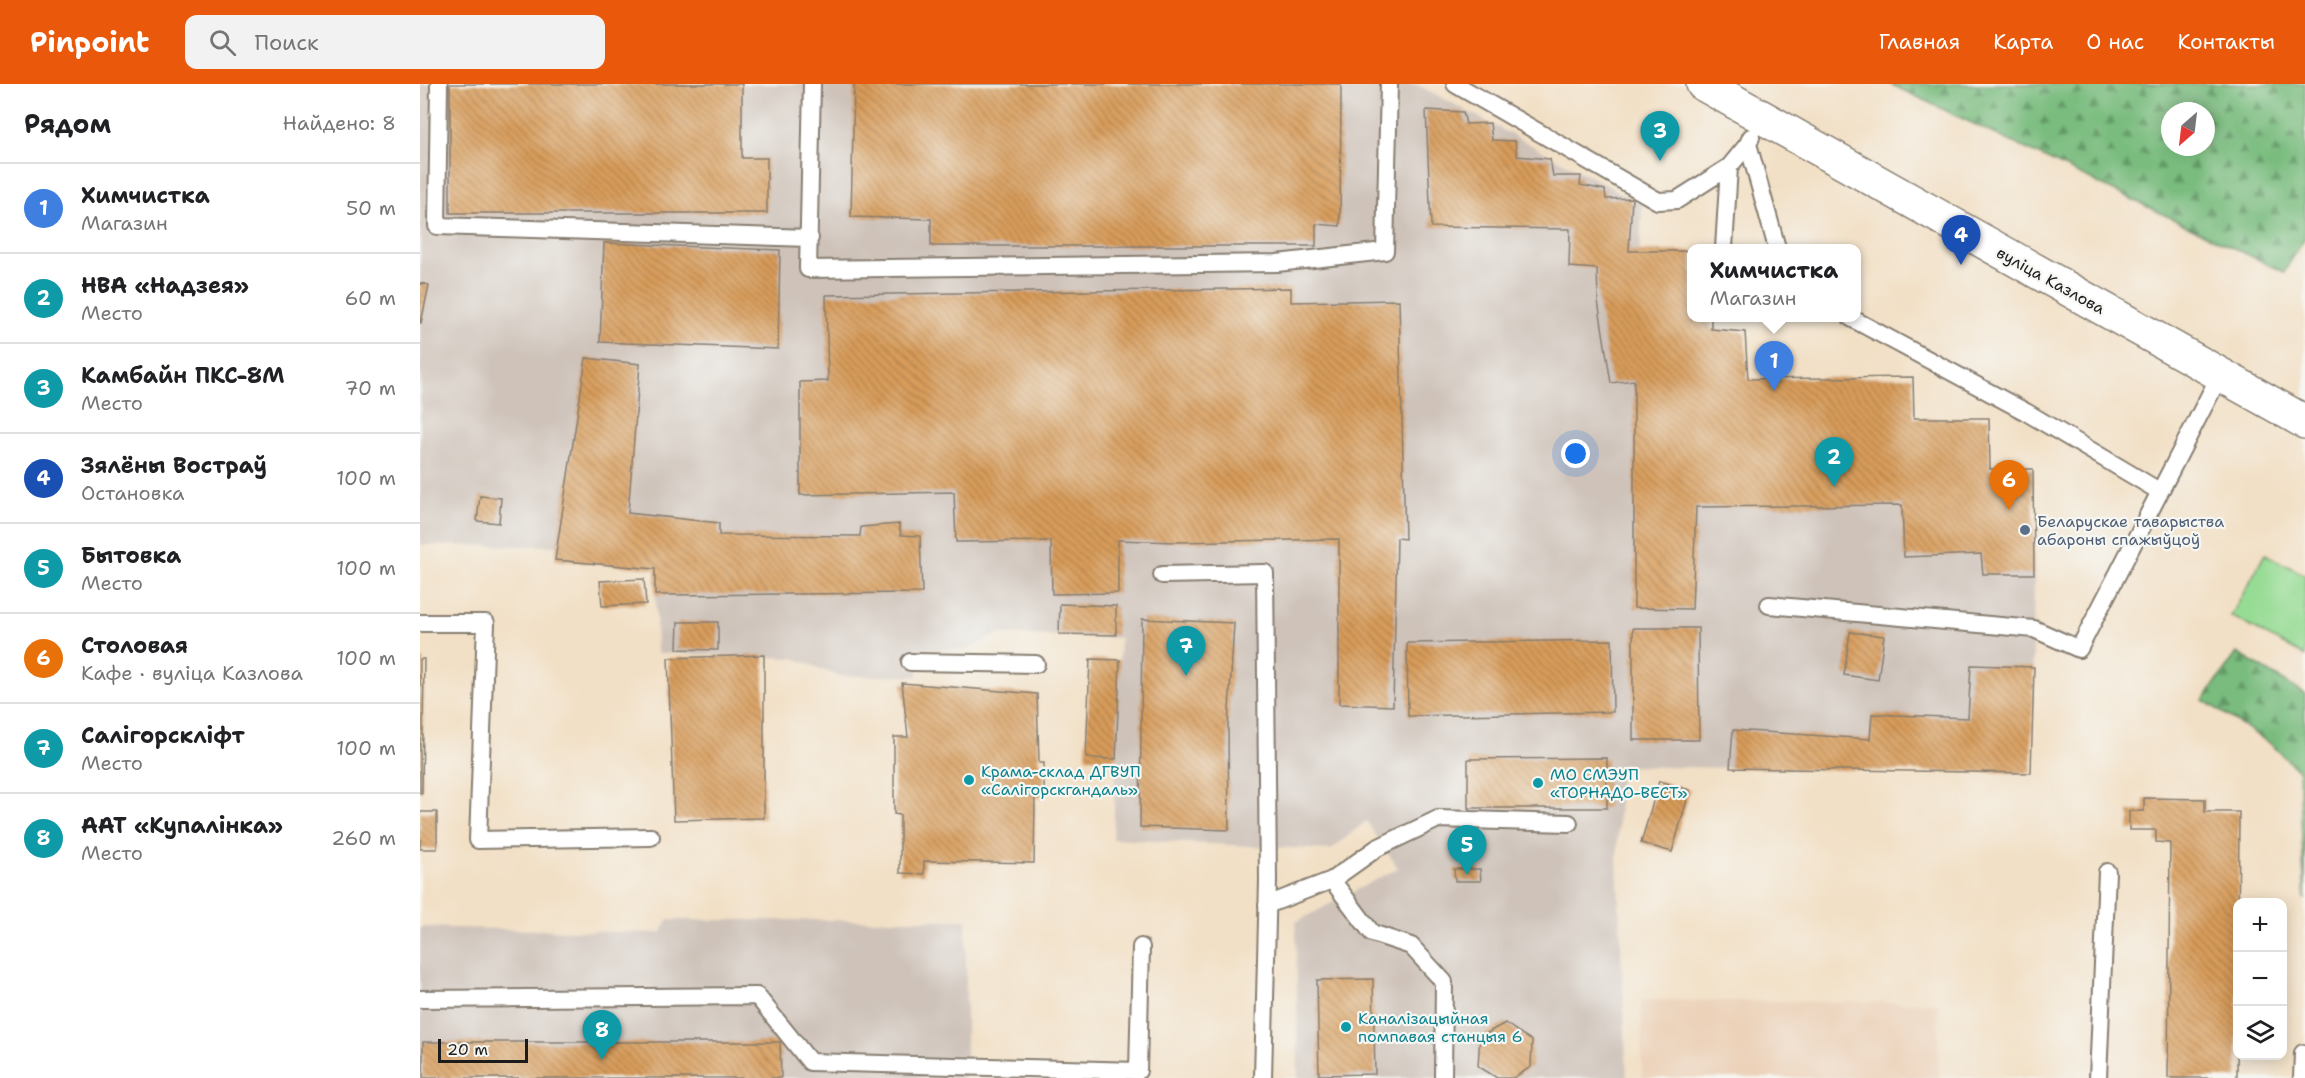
<!DOCTYPE html>
<html lang="ru">
<meta charset="utf-8">
<style>
body{margin:0;font-family:"Shantell Sans",sans-serif;background:#f2f2f2;color:#202124}
.controls{position:absolute;right:18px;bottom:18px;display:grid;overflow:hidden;border-radius:12px;box-shadow:0 3px 15px #0003}
.controls button{width:54px;height:54px;display:grid;place-items:center;padding:0;border:0;border-bottom:2px solid #e0e0e0;background:#fff;color:#202124;font:30px sans-serif}
.compass{position:absolute;left:1741px;top:18px;width:54px;height:54px;border-radius:50%;background:#fff;box-shadow:0 3px 15px #0003;rotate:208deg}
.scale{position:absolute;left:18px;bottom:15px;width:90px;box-sizing:border-box;padding-left:6px;border:3px solid #1c1c1c;border-top:0;font-size:16px;line-height:21px;white-space:nowrap;color:#1c1c1c;-webkit-text-stroke:4px #f6f6f2;paint-order:stroke}
.you{position:absolute;left:1156px;top:370px;width:21px;height:21px;margin:-15px;border:4px solid #fff;border-radius:50%;background:#1a73e8;box-shadow:0 0 0 9px #1a73e833}
.badge{display:grid;place-items:center;width:39px;height:39px;border-radius:50%;background:#ea580c;color:#fff;font-size:20px;font-weight:700}
.pin{position:absolute;translate:-50% -50px;filter:drop-shadow(0 2px 3px #0008)}
.pin::after{content:'';position:absolute;top:32px;width:21px;height:18px;background:inherit;clip-path:polygon(0 0,100% 0,50% 100%)}
.popup{position:absolute;left:1267px;top:160px;width:174px;height:78px;box-sizing:border-box;display:grid;place-content:center;border-radius:12px;background:#fff;filter:drop-shadow(0 2px 4px #0005);font-size:20px;white-space:nowrap;color:#757577}
.popup b{font-size:22px;color:#202124}
.popup::after{content:'';position:absolute;left:50%;top:100%;margin-left:-12px;border:12px solid transparent;border-top-color:#fff}
.list{margin:0;padding:0;list-style:none}
h2{display:flex;justify-content:space-between;align-items:center;height:78px;margin:0;padding:0 24px;font-size:26px}
h2 small{font-size:20px;font-weight:400;color:#757577}
.list li{display:grid;grid-template-columns:39px 1fr auto;gap:18px;align-items:center;box-sizing:border-box;height:90px;padding:0 24px;border-top:2px solid #e0e0e0}
.list b{display:block;font-size:22px;white-space:nowrap}
.list p{margin:0;font-size:20px;white-space:nowrap;color:#757577}
.list em{font-size:20px;font-style:normal;color:#757577}
.icon{flex:none;width:33px;height:33px;fill:none;stroke:currentColor;stroke-width:2;stroke-linecap:round;stroke-linejoin:round}
.map{position:relative;flex:none;width:1885px;height:994px;overflow:hidden}
header{display:flex;align-items:center;gap:36px;box-sizing:border-box;height:84px;padding:0 30px;background:#ea580c;color:#fff}
header strong{font-size:28px}
nav{display:flex;gap:33px;margin-inline-start:auto;font-size:21px}
.search{width:420px;height:54px;background:#f2f2f2;display:flex;align-items:center;gap:15px;box-sizing:border-box;padding:0 21px;border-radius:12px;color:#757577;font-size:22px}
main{display:flex}
aside{flex:1;background:#fff}
.map>svg:first-child{display:block}
.built{fill:#ecd2b9}
.industrial{fill:#cec2b9}
.forest{fill:url(#forest-firs);stroke:#4a6c4d;stroke-width:1.5;fill-rule:evenodd}
.garden{fill:#97dc94;stroke:#5a7c58;stroke-width:1.5}
.building{fill:url(#building-back-hatch)}
.lines{fill:none;stroke-linecap:round;stroke-linejoin:round}
.lane-casing{stroke:#877e71;stroke-width:20}
.secondary-casing{stroke:#877e71;stroke-width:36}
.lane{stroke:#fff;stroke-width:16}
.secondary{stroke:#fff;stroke-width:33}
.service-dot{fill:#5c6f8a;stroke:#f6f6f2;stroke-width:2}
.culture-dot{fill:#0f9aa8;stroke:#f6f6f2;stroke-width:2}
.labels{text-anchor:middle;stroke-width:4.5;stroke-linejoin:round;paint-order:stroke}
.street-label{font-size:16px;fill:#1c1c1c;stroke:#f6f6f2}
.service-label{font-size:16px;fill:#4e5e75;stroke:#f6f6f2;text-anchor:start}
.culture-label{font-size:16px;fill:#0d838f;stroke:#f6f6f2;text-anchor:start}
</style>
<header>
<strong>Pinpoint</strong>
<div class="search"><svg class="icon" aria-label="search" viewBox="0 0 24 24"><circle cx="10" cy="10" r="6"/><path d="M15 15l6 6"/></svg>Поиск</div>
<nav><a>Главная</a><a>Карта</a><a>О нас</a><a>Контакты</a></nav>
</header>
<main>
<aside>
<h2>Рядом<small>Найдено: 8</small></h2>
<ul class="list">
<li><span class="badge" style="background:#3f7fe0">1</span><div><b>Химчистка</b><p>Магазин</p></div><em>50 m</em></li>
<li><span class="badge" style="background:#0f9aa8">2</span><div><b>НВА «Надзея»</b><p>Место</p></div><em>60 m</em></li>
<li><span class="badge" style="background:#0f9aa8">3</span><div><b>Камбайн ПКС-8М</b><p>Место</p></div><em>70 m</em></li>
<li><span class="badge" style="background:#1a4fb4">4</span><div><b>Зялёны Востраў</b><p>Остановка</p></div><em>100 m</em></li>
<li><span class="badge" style="background:#0f9aa8">5</span><div><b>Бытовка</b><p>Место</p></div><em>100 m</em></li>
<li><span class="badge" style="background:#e8710a">6</span><div><b>Столовая</b><p>Кафе · вуліца Казлова</p></div><em>100 m</em></li>
<li><span class="badge" style="background:#0f9aa8">7</span><div><b>Салігорскліфт</b><p>Место</p></div><em>100 m</em></li>
<li><span class="badge" style="background:#0f9aa8">8</span><div><b>ААТ «Купалінка»</b><p>Место</p></div><em>260 m</em></li>
</ul>
</aside>
<div class="map">
<svg width="1885" height="994" viewBox="0 0 1885 994">
<defs>
<pattern id="forest-firs" width="22" height="20" patternUnits="userSpaceOnUse" patternTransform="scale(1.5)"><rect width="22" height="20" fill="#79bc7e"/><path d="M5 1l3.5 6h-7zM16 11l3.5 6h-7z" fill="#629866"/></pattern>
<pattern id="building-back-hatch" width="6" height="6" patternUnits="userSpaceOnUse" patternTransform="scale(1.5)"><rect width="6" height="6" fill="#d89c5a"/><path d="M-1 5l2 2M0 0l6 6M5-1l2 2" fill="none" stroke="#ae7e4a"/></pattern>
</defs>
<rect width="100%" height="100%" fill="#f6f6f2"/>
<filter id="ink" filterUnits="userSpaceOnUse"><feTurbulence type="fractalNoise" baseFrequency=".0167" numOctaves="2"/><feDisplacementMap in="SourceGraphic" scale="12" xChannelSelector="R" yChannelSelector="G"/><feConvolveMatrix kernelMatrix="1 2 1 2 8 2 1 2 1" color-interpolation-filters="sRGB"/></filter>
<filter id="wash" filterUnits="userSpaceOnUse"><feTurbulence type="fractalNoise" baseFrequency=".008" numOctaves="4" result="noise"/><feDisplacementMap in="SourceGraphic" scale="24" xChannelSelector="R" yChannelSelector="G"/><feGaussianBlur stdDeviation="1.35" result="paint"/><feColorMatrix in="noise" values="0 0 0 0 0 0 0 0 0 0 0 0 0 0 0 0 0 1.4 0 .05"/><feComposite in="paint" operator="in"/></filter>
<g filter="url(#wash)">
<rect width="100%" height="100%" fill="#f2e0c6"/>
<!-- built -->
<path class="built" d="M1221 916 1518 919 1519 994H1222Z"/>
<!-- industrial -->
<path class="industrial" d="M0 0H996L1222 120 1214 296 1493 293 1494 334H1569L1570 385H1613L1614 490 1611 689 1200 682 1197 774 1207 994H878L876 838 978 784 946 737 911 766 693 755 700 554 578 550 547 566H498V592H418L374 574 237 569 235 485 135 476 136 462 0 461Z
M248 836H546V994H0V843L241 849Z"/>
<!-- forest -->
<path class="forest" d="M1470 0H1885V154L1864 188ZM1750 27H1786V63H1750Z
M1817 569 1885 610V816L1879 687 1851 660 1783 616Z"/>
<!-- garden -->
<path class="garden" d="M1845 470 1885 491V572L1811 532Z"/>
<g id="blocks">
<!-- building -->
<path class="building" d="M30 0H322V74H347V129H30Z
M434 0H921L920 142 896 140V162H511V135L431 133Z
M1006 26 1043 28 1046 40 1070 39 1072 56 1095 57 1097 72 1130 75 1133 92H1161L1160 101 1185 106 1186 115 1212 114 1209 167H1272V234H1291V245L1325 248 1328 295 1493 293 1494 334H1569L1570 385H1613L1614 490H1563L1561 470 1484 473 1482 421 1276 423 1272 525 1214 524V296L1191 299 1178 217 1177 185 1149 183 1150 145 1011 143Z
M184 159 360 166 358 265 180 258Z
M0 199 9 201 1 239H0Z
M871 204V218L979 216 985 455 977 454 973 622 919 620V455L756 458 698 456V509L632 510 631 457 536 458 534 408 380 411V298L408 297 406 211Z
M166 274 220 280 208 429 299 439V451L440 452 441 443 479 440 481 451 500 452 502 509 235 511V485L135 476Z
M60 412 81 414 79 439 57 437Z
M224 495 226 520 182 522 180 497Z
M640 520 696 522V551L639 550Z
M722 535 814 539 808 644 809 746 720 743Z
M258 538H298V566L257 565Z
M1213 544H1278L1279 656H1213Z
M1430 548 1464 552 1458 596 1424 591Z
M1192 556 1193 628 988 632 987 559Z
M344 571V734L254 736 248 574Z
M0 575H4L2 709H0Z
M670 575 700 576 696 675 666 674Z
M1551 581 1614 583 1611 689 1310 684 1313 646 1450 655 1452 630 1548 634Z
M482 599 617 610 619 679H624V713L615 714 614 779 504 777V790L480 789V731L474 730V653H488Z
M1187 674V724H1048V675Z
M1239 697 1270 706 1252 768 1221 759Z
M1724 714 1785 715V728H1819L1817 994H1748L1750 759 1736 758V746H1709V727H1724Z
M0 728H17V765H0Z
M1034 785H1060L1061 797H1035Z
M953 895 955 990 899 991 897 896Z
M1085 939 1112 957 1111 983 1093 994H1077L1058 982 1060 953Z
M3 958H360L361 994H3Z"/>
</g>
</g>
<g filter="url(#ink)">
<use href="#blocks" fill-opacity="0" stroke="#877e71" stroke-width="1.5"/>
<g class="lines">
<defs>
<path id="lane" d="M19 0 17 142 390 154
M392 0 388 185 857 179 965 167 969 0
M1035 0 1238 117 1257 116 1309 83 1328 60
M1331 53 1328 60 1357 164
M1304 164 1309 83
M1431 234 1606 328 1739 407
M742 491 845 489 848 796 843 994
M1349 521 1614 545 1659 565 1800 291
M0 539H66L58 756 231 753
M490 578 616 580
M912 796 952 849 991 862 1024 898 1023 994
M847 821 912 796 957 764 1018 735 1149 739
M0 915 337 912 390 978 718 987 721 863
M1678 994 1687 788
M1882 994 1883 969"/>
<path id="secondary" d="M1283 0 1885 338"/>
</defs>
<!-- lane casing -->
<use href="#lane" class="lane-casing"/>
<!-- secondary casing -->
<use href="#secondary" class="secondary-casing"/>
<!-- lane -->
<use href="#lane" class="lane"/>
<!-- secondary -->
<use href="#secondary" class="secondary"/>
</g>
</g>
<!-- markers -->
<circle class="service-dot" cx="1605" cy="446" r="6"/>
<g class="culture-dot">
<circle cx="549" cy="696" r="6"/>
<circle cx="1118" cy="699" r="6"/>
<circle cx="926" cy="943" r="6"/>
</g>
<g class="labels">
<!-- street labels -->
<g class="street-label">
<text transform="translate(1631 196) rotate(29)" y="6">вуліца Казлова</text>
</g>
<!-- service labels -->
<g class="service-label">
<text x="1617" y="443">Беларускае таварыства<tspan x="1617" dy="18">абароны спажыўцоў</tspan></text>
</g>
<!-- culture labels -->
<g class="culture-label">
<text x="561" y="693">Крама-склад ДГВУП<tspan x="561" dy="18">«Салігорскгандаль»</tspan></text>
<text x="1130" y="696">МО СМЭУП<tspan x="1130" dy="18">«ТОРНАДО-ВЕСТ»</tspan></text>
<text x="938" y="940">Каналізацыйная<tspan x="938" dy="18">помпавая станцыя 6</tspan></text>
</g>
</g>
</svg>
<div class="controls">
<button>+</button>
<button>−</button>
<button><svg class="icon" aria-label="layers" viewBox="0 0 24 24"><path d="M12 4l9 5-9 5-9-5zM3 14l9 5 9-5"/></svg></button>
</div>
<svg class="compass" viewBox="-18 -18 36 36"><path d="M0-13l5 13h-10z" fill="#e53935"/><path d="M0 13l5-13h-10z" fill="#757577"/></svg>
<div class="scale">20 m</div>
<div class="you"></div>
<div class="pin badge" style="left:1354px;top:307px;background:#3f7fe0">1</div>
<div class="popup"><b>Химчистка</b>Магазин</div>
<div class="pin badge" style="left:1414px;top:403px;background:#0f9aa8">2</div>
<div class="pin badge" style="left:1240px;top:77px;background:#0f9aa8">3</div>
<div class="pin badge" style="left:1541px;top:181px;background:#1a4fb4">4</div>
<div class="pin badge" style="left:1047px;top:791px;background:#0f9aa8">5</div>
<div class="pin badge" style="left:1589px;top:426px;background:#e8710a">6</div>
<div class="pin badge" style="left:766px;top:592px;background:#0f9aa8">7</div>
<div class="pin badge" style="left:182px;top:976px;background:#0f9aa8">8</div>
</div>
</main>
